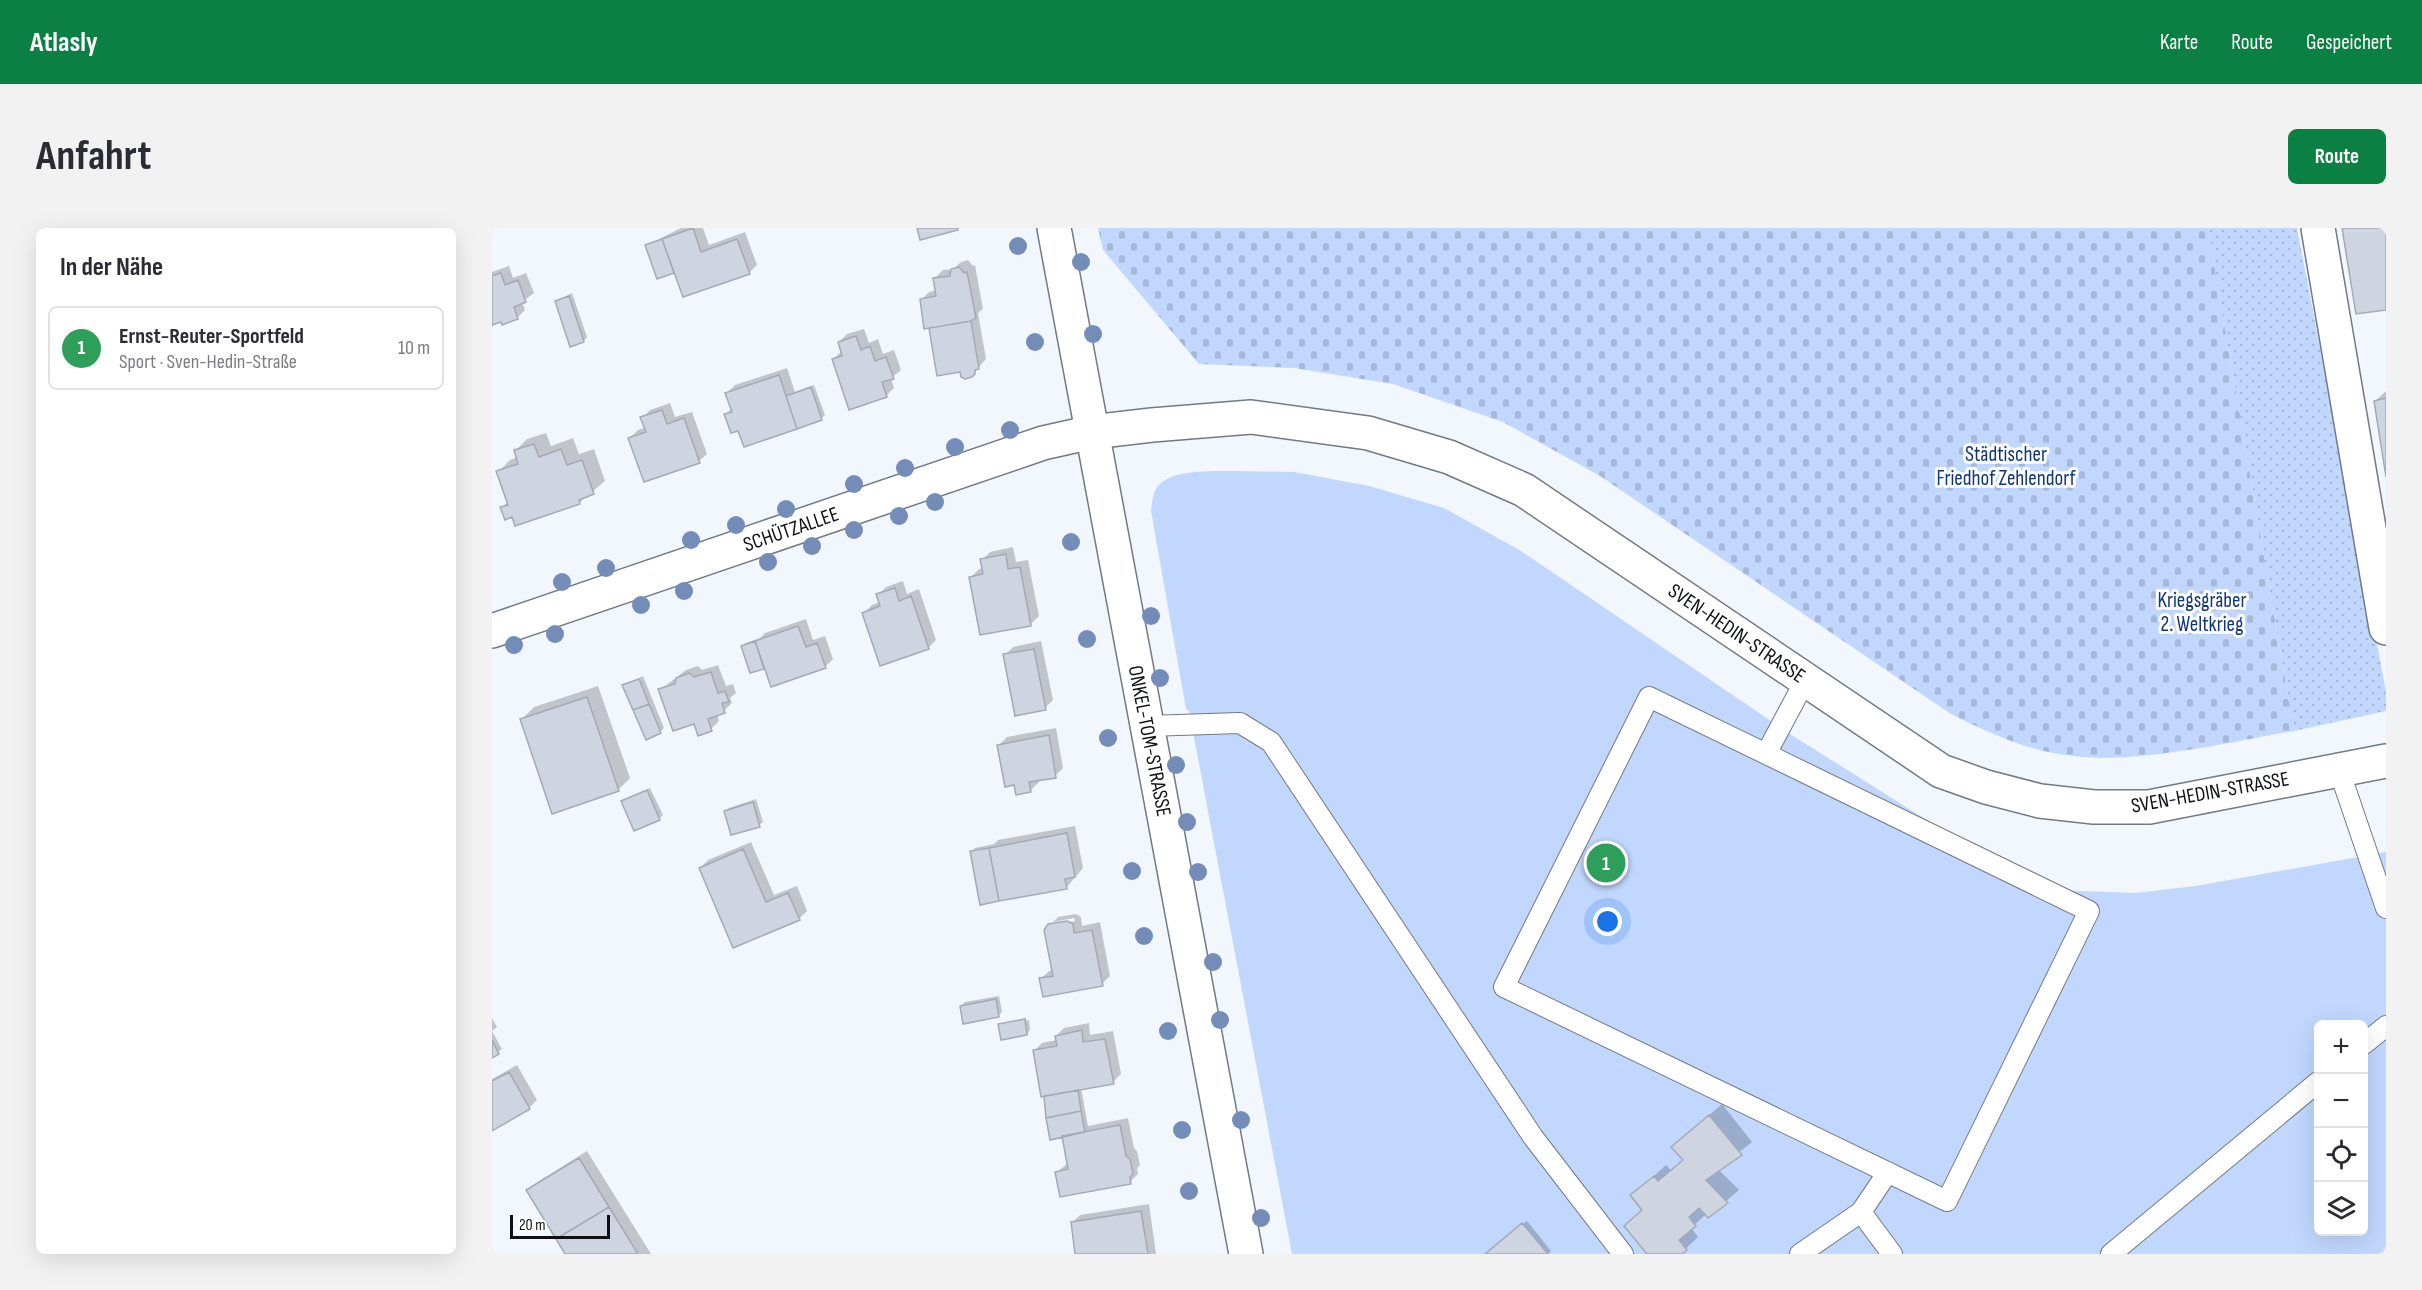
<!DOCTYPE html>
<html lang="de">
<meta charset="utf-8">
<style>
body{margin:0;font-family:"Sofia Sans Condensed",sans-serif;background:#f2f2f3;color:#2b2b33}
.controls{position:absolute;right:18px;bottom:18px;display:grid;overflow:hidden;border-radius:9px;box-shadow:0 6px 24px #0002}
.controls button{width:54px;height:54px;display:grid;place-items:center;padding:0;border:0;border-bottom:2px solid #e1e1e2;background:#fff;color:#2b2b33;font:30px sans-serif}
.scale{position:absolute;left:18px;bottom:15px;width:100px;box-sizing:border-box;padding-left:6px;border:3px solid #0e1014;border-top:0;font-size:16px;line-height:21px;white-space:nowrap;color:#0e1014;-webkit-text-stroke:4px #fff;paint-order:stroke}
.you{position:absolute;left:1116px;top:694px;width:21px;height:21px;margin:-15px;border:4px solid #fff;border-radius:50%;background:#1a73e8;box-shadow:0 0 0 9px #1a73e833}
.badge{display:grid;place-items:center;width:39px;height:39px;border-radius:50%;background:#0b8043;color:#fff;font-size:20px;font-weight:700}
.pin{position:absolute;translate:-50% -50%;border:3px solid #fff;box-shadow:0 2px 6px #0006}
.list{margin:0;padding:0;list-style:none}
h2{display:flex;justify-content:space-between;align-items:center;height:78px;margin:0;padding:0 24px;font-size:26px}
h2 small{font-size:20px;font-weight:400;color:#7c7c81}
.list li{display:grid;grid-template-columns:39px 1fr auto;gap:18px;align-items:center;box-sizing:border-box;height:84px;margin:0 12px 12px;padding:0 12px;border:2px solid #e1e1e2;border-radius:9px}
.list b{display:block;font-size:22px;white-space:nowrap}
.list p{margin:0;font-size:20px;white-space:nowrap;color:#7c7c81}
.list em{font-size:20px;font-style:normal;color:#7c7c81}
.icon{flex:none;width:33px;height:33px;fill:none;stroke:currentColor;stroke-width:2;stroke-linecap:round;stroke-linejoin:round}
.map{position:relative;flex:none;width:1894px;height:1026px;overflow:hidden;border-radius:9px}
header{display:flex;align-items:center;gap:36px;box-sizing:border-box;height:84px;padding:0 30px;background:#0b8043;color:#fff}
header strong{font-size:28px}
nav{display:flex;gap:33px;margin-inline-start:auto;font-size:21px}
.intro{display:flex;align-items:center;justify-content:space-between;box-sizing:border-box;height:144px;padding:0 36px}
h1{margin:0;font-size:42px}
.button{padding:15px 27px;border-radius:9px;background:#0b8043;color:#fff;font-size:21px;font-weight:700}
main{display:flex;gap:36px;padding:0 36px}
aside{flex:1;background:#fff;border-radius:9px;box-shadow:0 6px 24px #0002}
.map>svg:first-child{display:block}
.grass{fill:#c1d7fe;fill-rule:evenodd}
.cemetery{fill:url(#cemetery-stones)}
.park{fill:url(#park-dots)}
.shadow{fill:#0003}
.building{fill:#ced5e0;stroke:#a3aab5;stroke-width:1.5}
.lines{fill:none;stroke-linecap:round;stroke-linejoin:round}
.service-casing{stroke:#737983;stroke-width:22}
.minor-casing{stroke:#737983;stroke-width:36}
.secondary-casing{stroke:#737983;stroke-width:36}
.service{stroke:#fff;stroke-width:20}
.minor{stroke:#fff;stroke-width:33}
.secondary{stroke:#fff;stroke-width:33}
.tree{fill:#748db8}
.labels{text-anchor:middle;stroke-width:6;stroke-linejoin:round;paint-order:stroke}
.park-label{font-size:21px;fill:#0d367e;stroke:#fff}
.street-label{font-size:21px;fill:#0e1014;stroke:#fff}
</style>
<header>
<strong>Atlasly</strong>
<nav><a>Karte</a><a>Route</a><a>Gespeichert</a></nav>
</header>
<div class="intro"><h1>Anfahrt</h1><a class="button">Route</a></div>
<main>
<aside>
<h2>In der Nähe<small></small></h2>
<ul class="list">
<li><span class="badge" style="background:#2e9e5b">1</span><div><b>Ernst-Reuter-Sportfeld</b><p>Sport · Sven-Hedin-Straße</p></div><em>10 m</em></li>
</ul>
</aside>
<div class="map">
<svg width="1894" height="1026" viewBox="0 0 1894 1026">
<defs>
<pattern id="cemetery-stones" width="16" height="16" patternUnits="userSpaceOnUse" patternTransform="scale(1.5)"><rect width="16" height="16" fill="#c1d7fe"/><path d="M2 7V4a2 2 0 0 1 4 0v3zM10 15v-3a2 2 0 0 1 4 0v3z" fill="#a5b8d9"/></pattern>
<pattern id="park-dots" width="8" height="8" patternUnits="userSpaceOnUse" patternTransform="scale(1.5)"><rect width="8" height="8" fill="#c1d7fe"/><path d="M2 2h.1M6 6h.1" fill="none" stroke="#a5b8d9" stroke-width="1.8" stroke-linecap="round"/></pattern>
</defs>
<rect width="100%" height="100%" fill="#f2f7fe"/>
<!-- grass -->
<path class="grass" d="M743 243 802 244 877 258 952 280 1029 323 1298 506 1508 638 1564 662 1643 665 1704 658 1894 624V1026H800L697 483 694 481 659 283C660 274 661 262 668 256 683 241 723 243 743 243ZM1826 796H1872V1004H1826Z"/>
<!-- cemetery -->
<path class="cemetery" d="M606 0H1716L1802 503C1730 515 1634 540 1561 525 1525 518 1491 502 1459 486L1108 248 1011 194 901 156 802 140 707 136 611 22Z"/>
<!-- park -->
<path class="park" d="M1716 0H1805L1894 463V483L1802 503Z"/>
<!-- shadow -->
<path class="shadow" d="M189 0H211L217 17 253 4 265 37 257 45 182 44 155 17Z
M476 32 481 38 483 37 491 81 486 85 494 131 479 148 438 98 429 72 437 64 445 62 443 50 451 42 461 41 469 34Z
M17 38 21 50 34 45 42 65 30 74 33 82 25 90 6 93 0 99V44Z
M80 65 95 109 92 113 64 73Z
M372 101 377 115 386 111 391 126 402 122 409 142 399 150 402 160 394 168 341 131 350 123 347 114 355 106Z
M295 140 303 164 322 157 333 187 329 191 247 201 234 186 240 180 235 165 243 157Z
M1894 163V242L1883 173Z
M178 175 183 189 200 184 215 226 207 233 138 210 146 202 154 199 150 190 158 182Z
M54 205 59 218 81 210 87 226 102 221 113 253 87 275 21 287 10 280 16 273 6 244 18 232 26 229 23 223 35 211Z
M521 319 524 334 536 332 547 388 539 396 489 405 479 349 487 341 492 340 490 332 498 324Z
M411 353 415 366 427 361 444 412 436 420 372 385 380 377 388 374 386 367 394 359Z
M314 391 321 412 333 408 341 431 333 439H273L259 444 251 418 254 415 268 410 273 405Z
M549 413 561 472 553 480 513 427 521 419Z
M226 437 234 458 241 456 244 465 238 470 240 475 232 483 225 486 227 493 219 501 207 506 203 494 168 462 194 442 206 438 210 442Z
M151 448 172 500 168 504 132 458Z
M106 458 138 550 126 562 30 491 42 479Z
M564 500 571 540 563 548 546 551 547 554 539 562 524 556 507 517 515 509Z
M158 560 171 587 167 591 131 573Z
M264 571 271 594 267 597 233 584 237 580Z
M583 598 591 640 575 659 489 675 480 623 483 620 502 616 506 612Z
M259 614 282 667 305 658 315 683 307 691 242 718 208 640 216 632Z
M584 686 589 689 590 698 608 694 618 748 610 756 549 751 557 743 561 742 557 697 560 695V697L583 693 582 690 561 694 566 689Z
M507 768 510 784 506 788 469 778 473 774Z
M0 790 5 799 0 803 10 821 0 829Z
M537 792 538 802 535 806 508 797 510 795V797Z
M597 795 598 807 621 803 629 846 621 854 589 860 596 898 636 890 642 920 645 923 648 937 645 940 646 946 638 954 565 944 576 935 571 908 553 869 542 823 550 815 565 812 564 808 572 800Z
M25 837 45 872 37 880 0 901V851Z
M1230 876 1260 914 1226 941 1247 962 1216 988 1214 986 1199 1000 1206 1009 1188 1026H1157L1151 981 1140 968 1174 937 1179 942 1192 931 1181 919Z
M95 923 159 1026H75L36 963 44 955Z
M657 976 664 1026H585L580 995 588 987Z
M1035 993 1059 1023 1056 1026H994Z"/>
<!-- building -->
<path class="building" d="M201 0 209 24 245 11 258 46 191 69 170 11Z
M425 0H466V2L428 12Z
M1850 0H1894V82L1864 86Z
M170 11 182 45 165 51 153 17Z
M467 39 472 45 475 44 484 90 479 93 432 101 428 71 444 68 441 50 458 48 459 41Z
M9 45 13 57 26 52 34 74 22 79 26 91 10 97 9 94 0 97V48Z
M77 68 92 114 78 119 63 73Z
M479 93 487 141 483 142V146L480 149 473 151 469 149 468 144 445 148 437 100Z
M364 108 369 122 378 118 383 133 394 129 402 151 390 154 395 169 357 182 340 131 350 128 346 114Z
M287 147 305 201 252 219 246 203 239 205 232 186 240 184 233 165Z
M319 159 330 192 305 201 294 168Z
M1894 170V249L1882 173Z
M170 182 175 196 192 190 208 235 152 254 136 210 154 204 148 189Z
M42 216 47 229 69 221 75 237 90 232 102 266 87 272 88 276 23 298 20 289 13 292 8 279 16 277 4 243 26 236 22 222Z
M514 326 516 341 528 339 539 398 488 407 477 349 491 346 488 331Z
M403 360 407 373 419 368 437 421 388 438 370 385 388 378 384 366Z
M306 398 314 419 325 415 334 440 279 459 263 413Z
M263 413 272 441 258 445 249 418Z
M542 421 554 482 523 488 511 426Z
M219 444 226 465 233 463 237 474 230 475 233 485 216 491 220 503 206 508 202 496 181 503 166 461 183 456 184 450 197 445 202 449Z
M147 451 157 476 141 482 130 457Z
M95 469 127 563 60 586 28 491Z
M157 476 169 505 154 512 141 482Z
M557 507 564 550 537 554 539 564 524 567 522 557 513 559 505 517Z
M155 562 168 592 142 603 129 573Z
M261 574 268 599 239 607 232 583Z
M575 605 583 649 573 651 575 661 507 673 497 620Z
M497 620 507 673 488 677 478 623Z
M251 621 274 674 296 665 308 692 241 720 207 640Z
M575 693 581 696 582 705 600 702 611 758 551 769 547 750 561 748 552 702 556 696Z
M504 771 507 789 471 796 468 778Z
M533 791 535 807 509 812 506 796Z
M590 802 591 814 613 811 622 856 549 869 541 822 565 818 563 808Z
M0 812 7 826 0 830Z
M17 844 38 881 0 903V853Z
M586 862 589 883 554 890 552 868Z
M589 883 593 904 558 912 554 890Z
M1217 887 1250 927 1214 952 1236 975 1216 990 1207 980 1197 989 1204 998 1187 1012 1195 1022 1190 1026H1155L1132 998 1150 982 1138 967 1162 948 1166 953 1191 932 1179 919Z
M628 897 634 928 638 931 641 946 638 949 639 956 568 969 563 944 576 941 570 908Z
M87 930 117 979 64 1011 34 962Z
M117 979 146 1026H73L64 1011Z
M649 983 656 1026H583L579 994Z
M1030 995 1056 1026H993Z"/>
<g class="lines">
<defs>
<path id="service" d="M1157 469 1597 683 1455 973 1012 759Z
M655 498 748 495 779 514 1041 909 1131 1026
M1274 526 1314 451
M1847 542 1894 680
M1872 816 1894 798
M1369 984 1400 1026
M1308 1026 1369 984 1396 944
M1619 1026 1826 854"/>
<path id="minor" d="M1826 0 1894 400
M0 403 551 215 600 204 660 197 759 189 876 205 957 229 1032 262 1449 543 1494 559 1548 573 1602 579H1657L1894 533"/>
<path id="secondary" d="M562 0 754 1026"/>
</defs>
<!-- service casing -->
<use href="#service" class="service-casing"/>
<!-- minor casing -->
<use href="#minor" class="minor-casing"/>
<!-- secondary casing -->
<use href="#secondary" class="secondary-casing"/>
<!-- service -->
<use href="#service" class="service"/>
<!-- minor -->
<use href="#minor" class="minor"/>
<!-- secondary -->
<use href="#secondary" class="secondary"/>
</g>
<!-- trees -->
<g class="tree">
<circle cx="526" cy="18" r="9"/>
<circle cx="589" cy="34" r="9"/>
<circle cx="601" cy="106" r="9"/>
<circle cx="543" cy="114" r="9"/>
<circle cx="518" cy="202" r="9"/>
<circle cx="463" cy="219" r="9"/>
<circle cx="413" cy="240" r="9"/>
<circle cx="362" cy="256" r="9"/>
<circle cx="443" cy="274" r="9"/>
<circle cx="294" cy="281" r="9"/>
<circle cx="407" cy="288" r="9"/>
<circle cx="244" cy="297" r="9"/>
<circle cx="362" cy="302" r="9"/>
<circle cx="199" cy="312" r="9"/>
<circle cx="579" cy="314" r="9"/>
<circle cx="320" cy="318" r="9"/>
<circle cx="276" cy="334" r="9"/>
<circle cx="114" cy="340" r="9"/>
<circle cx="70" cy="354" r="9"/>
<circle cx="192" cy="363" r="9"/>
<circle cx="149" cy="377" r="9"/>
<circle cx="659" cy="388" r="9"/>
<circle cx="63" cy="406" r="9"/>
<circle cx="595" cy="411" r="9"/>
<circle cx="22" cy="417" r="9"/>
<circle cx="668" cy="450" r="9"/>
<circle cx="616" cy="510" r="9"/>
<circle cx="684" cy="537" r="9"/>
<circle cx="695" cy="594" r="9"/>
<circle cx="640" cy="643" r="9"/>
<circle cx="706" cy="644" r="9"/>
<circle cx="652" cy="708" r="9"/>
<circle cx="721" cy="734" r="9"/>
<circle cx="728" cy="792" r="9"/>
<circle cx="676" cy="803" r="9"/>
<circle cx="749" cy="892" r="9"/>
<circle cx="690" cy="902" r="9"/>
<circle cx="697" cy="963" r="9"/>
<circle cx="769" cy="990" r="9"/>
</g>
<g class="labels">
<!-- park labels -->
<g class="park-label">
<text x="1514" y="233">Städtischer<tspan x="1514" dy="24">Friedhof Zehlendorf</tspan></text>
<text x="1710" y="379">Kriegsgräber<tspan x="1710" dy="24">2. Weltkrieg</tspan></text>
</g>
<!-- street labels -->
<g class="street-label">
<text transform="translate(299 301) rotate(-19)" y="7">SCHÜTZALLEE</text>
<text transform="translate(1245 405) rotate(34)" y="7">SVEN-HEDIN-STRASSE</text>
<text transform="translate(658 513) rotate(79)" y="7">ONKEL-TOM-STRASSE</text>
<text transform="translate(1718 564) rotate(-10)" y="7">SVEN-HEDIN-STRASSE</text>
</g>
</g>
</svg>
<div class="controls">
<button>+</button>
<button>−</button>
<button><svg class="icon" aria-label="locate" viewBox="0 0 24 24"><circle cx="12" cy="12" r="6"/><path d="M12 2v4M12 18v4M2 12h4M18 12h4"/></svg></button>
<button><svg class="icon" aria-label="layers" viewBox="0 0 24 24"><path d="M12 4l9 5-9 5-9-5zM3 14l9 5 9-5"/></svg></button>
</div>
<div class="scale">20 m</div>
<div class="you"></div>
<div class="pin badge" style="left:1114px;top:635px;background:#2e9e5b">1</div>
</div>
</main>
